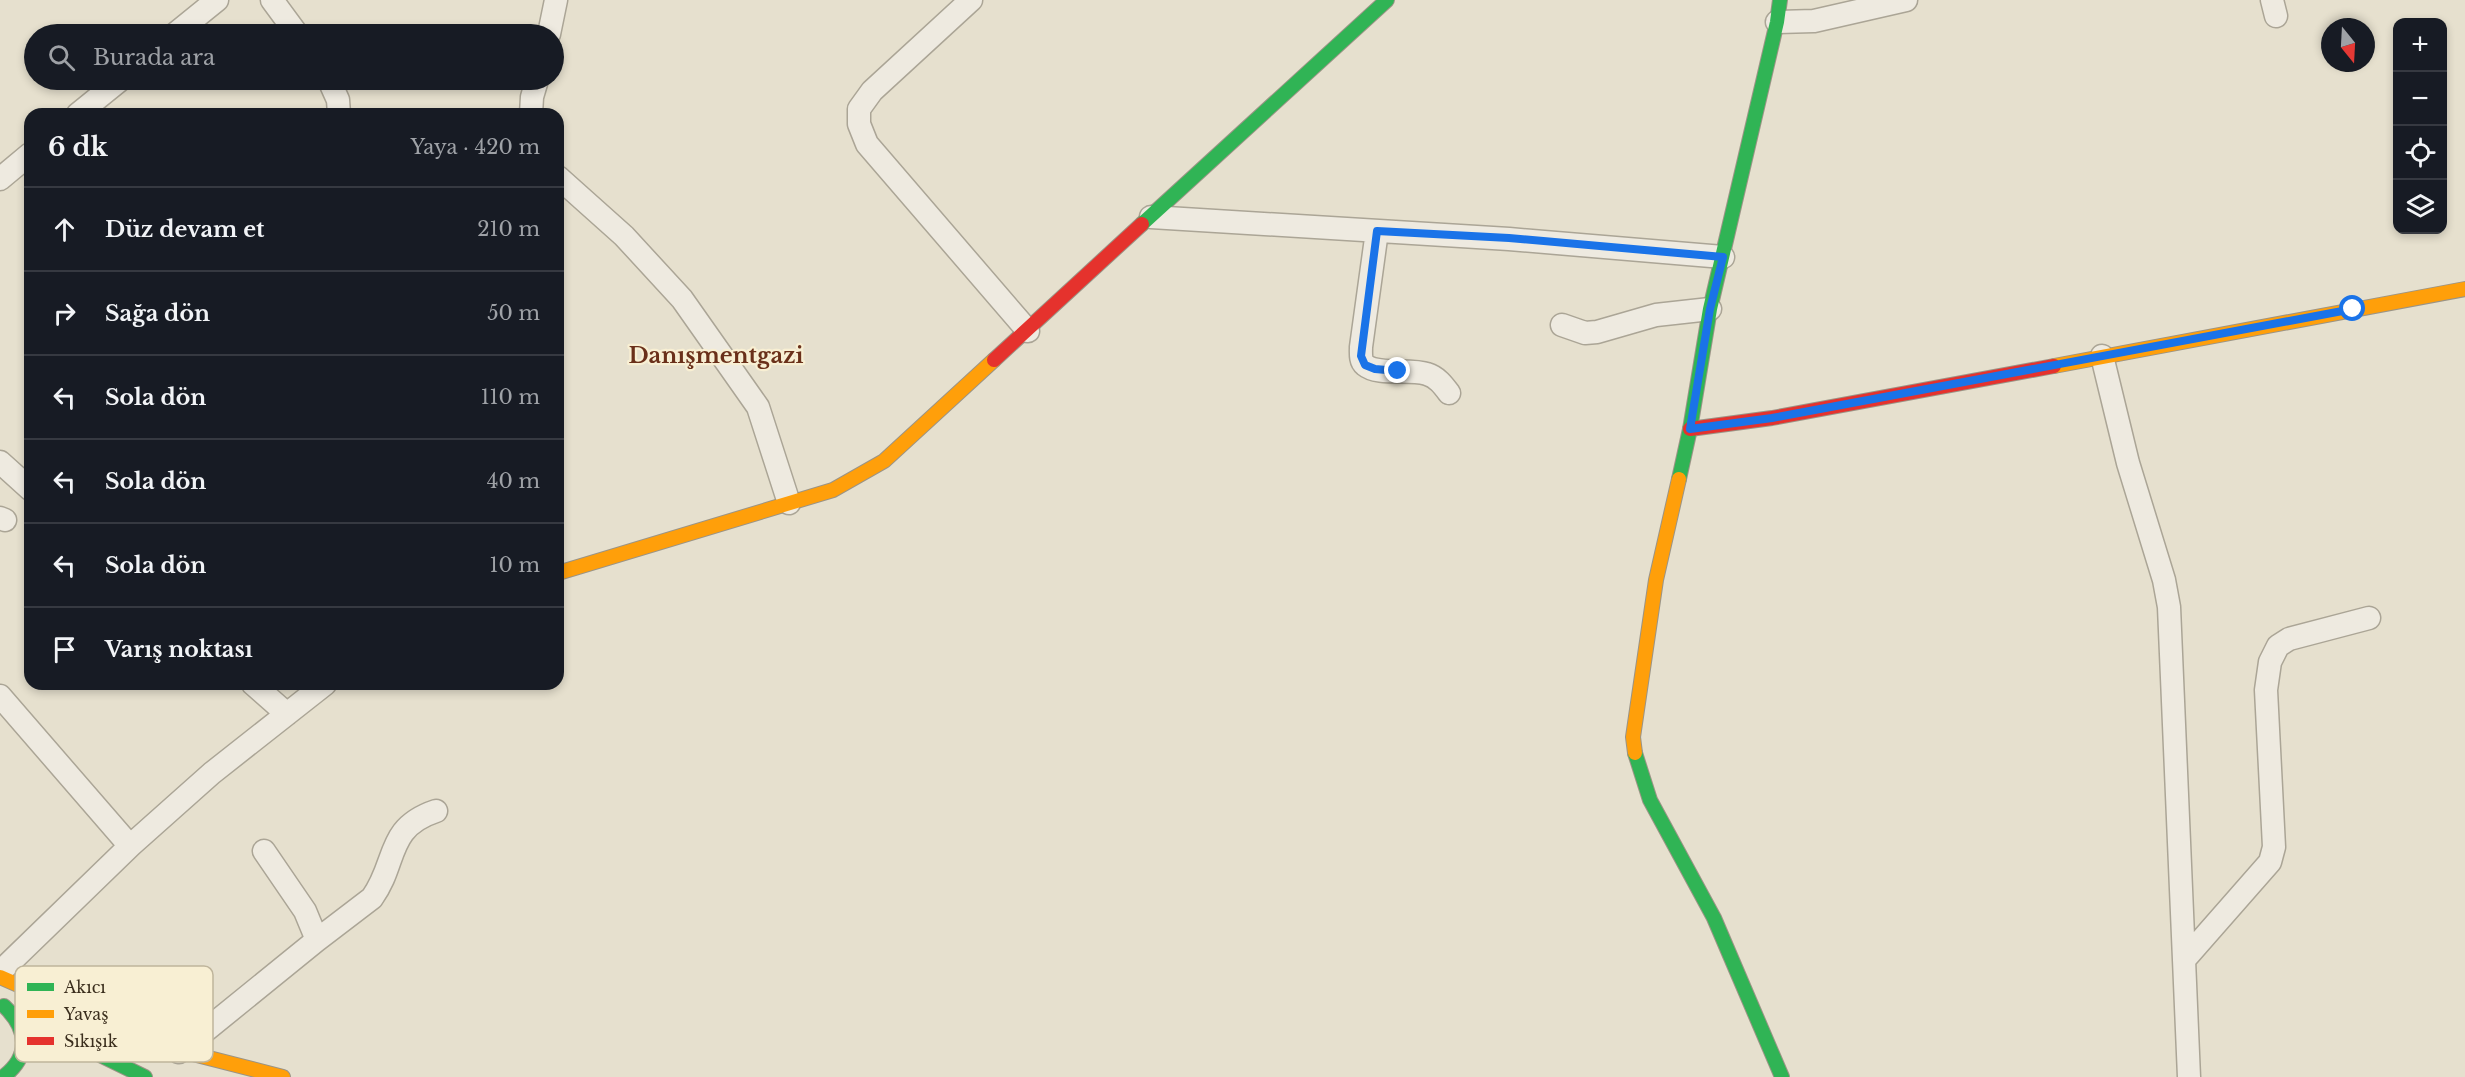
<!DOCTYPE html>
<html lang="tr">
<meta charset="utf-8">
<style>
body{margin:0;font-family:"Libre Baskerville",serif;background:#20242c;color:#f1f3f6}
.controls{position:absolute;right:18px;top:18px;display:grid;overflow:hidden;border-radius:12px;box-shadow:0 3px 9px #0003}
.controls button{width:54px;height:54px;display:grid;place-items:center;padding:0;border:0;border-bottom:2px solid #363941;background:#171b24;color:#f1f3f6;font:30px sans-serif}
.compass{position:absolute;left:2321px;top:18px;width:54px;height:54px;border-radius:50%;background:#171b24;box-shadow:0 3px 9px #0003;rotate:162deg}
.stop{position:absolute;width:18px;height:18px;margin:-14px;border:4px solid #1a73e8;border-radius:50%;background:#fff}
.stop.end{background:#1a73e8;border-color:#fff;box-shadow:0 2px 6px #0008}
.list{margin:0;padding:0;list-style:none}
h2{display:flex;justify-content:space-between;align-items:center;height:78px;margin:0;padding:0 24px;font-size:26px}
h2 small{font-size:20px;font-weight:400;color:#9ea1a6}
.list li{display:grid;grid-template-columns:39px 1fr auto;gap:18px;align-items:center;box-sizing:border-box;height:84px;padding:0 24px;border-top:2px solid #363941}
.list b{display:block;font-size:22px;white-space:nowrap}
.list em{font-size:20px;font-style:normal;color:#9ea1a6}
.icon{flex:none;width:33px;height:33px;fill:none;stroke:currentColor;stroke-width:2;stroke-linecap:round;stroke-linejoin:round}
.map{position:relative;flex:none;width:2465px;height:1077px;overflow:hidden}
.search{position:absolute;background:#171b24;box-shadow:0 3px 9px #0003;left:24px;top:24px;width:540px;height:66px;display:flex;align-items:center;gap:15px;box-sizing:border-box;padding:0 21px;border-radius:33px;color:#9ea1a6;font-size:22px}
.panel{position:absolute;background:#171b24;box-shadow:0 3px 9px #0003;left:24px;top:108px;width:540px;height:582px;border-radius:18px}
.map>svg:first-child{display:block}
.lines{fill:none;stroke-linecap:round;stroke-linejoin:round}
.street-casing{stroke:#aba596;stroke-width:25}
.fast-casing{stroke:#9b9486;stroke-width:16}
.slow-casing{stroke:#9b9486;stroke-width:16}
.jam-casing{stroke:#9b9486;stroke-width:16}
.street{stroke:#eeeae0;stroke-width:22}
.fast{stroke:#30b455;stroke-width:14}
.slow{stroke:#ff9f0a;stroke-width:14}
.jam{stroke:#e5322d;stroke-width:14}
.route{stroke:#1a73e8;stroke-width:8}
.labels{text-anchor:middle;stroke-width:4.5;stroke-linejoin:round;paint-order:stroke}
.district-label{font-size:22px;font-weight:bold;fill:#6a301a;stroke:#f8efd3}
.key{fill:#f8efd3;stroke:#bfb59c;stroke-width:1.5}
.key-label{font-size:16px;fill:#3b2e1d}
</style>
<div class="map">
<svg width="2465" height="1077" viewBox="0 0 2465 1077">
<rect width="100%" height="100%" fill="#e6e0ce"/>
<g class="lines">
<defs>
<path id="street" d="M272 0 297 34
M971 0 872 91 859 109V124L867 144 1028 331
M2272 0 2276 16
M1777 22 1814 21 1906 0
M175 34 217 0
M549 34 556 0
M329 80 338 100 339 114
M78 114 120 80
M531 114 532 97 537 80
M558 177 624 236 682 299 758 407 789 503
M0 179 30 154
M1151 217 1509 239 1723 257
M1377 231 1361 347C1361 353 1360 361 1365 365 1378 376 1411 368 1427 374 1437 377 1443 385 1449 393
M1562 325 1585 333 1597 332 1656 315 1710 309
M2102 356 2128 463 2164 580 2169 607 2189 1077
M0 462 30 489
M0 518 5 520
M253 684 287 714
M0 696 130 846
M264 851 305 911 317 940
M2184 960 2270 862 2274 847 2266 690 2270 662 2278 646 2289 639 2369 618
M0 972 130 846 212 773 325 684
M179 1052 317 940 372 898C398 862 385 828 436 811"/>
<path id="fast" d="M1142 224 1387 0
M1679 479 1690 429 1710 309 1777 22 1780 0
M1635 753 1650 800 1714 918 1782 1077
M14 1013 145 1077
M3 1077C31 1056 28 1029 4 1006"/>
<path id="slow" d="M2054 366 2465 289
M558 573 833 490 884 461 994 360
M1635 753 1633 737 1656 580 1679 479
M0 977 150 1043 283 1077"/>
<path id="jam" d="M994 360 1142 224
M1690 429 1772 418 2054 366"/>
</defs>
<!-- street casing -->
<use href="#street" class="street-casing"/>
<!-- fast casing -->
<use href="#fast" class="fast-casing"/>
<!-- slow casing -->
<use href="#slow" class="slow-casing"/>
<!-- jam casing -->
<use href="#jam" class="jam-casing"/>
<!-- street -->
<use href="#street" class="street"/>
<!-- fast -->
<use href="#fast" class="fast"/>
<!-- slow -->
<use href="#slow" class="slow"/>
<!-- jam -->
<use href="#jam" class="jam"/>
</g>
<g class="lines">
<!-- route -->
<path class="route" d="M1398 371 1375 369 1365 365 1361 356 1377 231 1509 238 1723 257 1710 309 1690 429 1772 418 2353 309"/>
</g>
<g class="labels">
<!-- district labels -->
<g class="district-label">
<text x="716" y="363">Danışmentgazi</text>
</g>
</g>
<!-- legend -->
<rect x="15" y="966" width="198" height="96" rx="9" class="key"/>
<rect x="27" y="983" width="27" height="8" fill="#30b455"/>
<rect x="27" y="1010" width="27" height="8" fill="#ff9f0a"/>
<rect x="27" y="1037" width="27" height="8" fill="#e5322d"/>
<g class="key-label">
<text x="64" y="993">Akıcı</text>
<text x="64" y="1020">Yavaş</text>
<text x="64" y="1047">Sıkışık</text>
</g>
</svg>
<div class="controls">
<button>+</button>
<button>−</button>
<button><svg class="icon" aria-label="locate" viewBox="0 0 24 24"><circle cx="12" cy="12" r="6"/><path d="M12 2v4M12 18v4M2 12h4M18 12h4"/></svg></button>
<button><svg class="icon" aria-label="layers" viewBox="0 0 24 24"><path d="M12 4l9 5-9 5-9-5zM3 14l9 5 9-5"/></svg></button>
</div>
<svg class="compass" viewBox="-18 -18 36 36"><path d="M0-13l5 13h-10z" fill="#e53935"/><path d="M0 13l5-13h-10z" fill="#9ea1a6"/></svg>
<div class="stop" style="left:2353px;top:309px"></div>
<div class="stop end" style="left:1398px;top:371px"></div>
<div class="search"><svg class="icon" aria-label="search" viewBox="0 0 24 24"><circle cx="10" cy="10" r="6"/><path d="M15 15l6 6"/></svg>Burada ara</div>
<section class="panel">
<h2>6 dk<small>Yaya · 420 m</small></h2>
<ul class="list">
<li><svg class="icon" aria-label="ahead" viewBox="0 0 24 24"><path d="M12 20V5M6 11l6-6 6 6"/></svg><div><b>Düz devam et</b></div><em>210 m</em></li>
<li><svg class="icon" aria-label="right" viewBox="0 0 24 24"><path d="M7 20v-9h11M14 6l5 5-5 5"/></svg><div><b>Sağa dön</b></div><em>50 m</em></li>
<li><svg class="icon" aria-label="left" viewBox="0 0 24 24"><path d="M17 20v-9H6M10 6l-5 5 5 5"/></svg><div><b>Sola dön</b></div><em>110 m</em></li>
<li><svg class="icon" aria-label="left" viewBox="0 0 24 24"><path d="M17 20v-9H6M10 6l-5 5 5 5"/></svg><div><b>Sola dön</b></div><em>40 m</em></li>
<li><svg class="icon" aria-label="left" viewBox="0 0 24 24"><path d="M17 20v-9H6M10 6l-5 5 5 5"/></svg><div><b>Sola dön</b></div><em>10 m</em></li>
<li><svg class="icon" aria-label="arrive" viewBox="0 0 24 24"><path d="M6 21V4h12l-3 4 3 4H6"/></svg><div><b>Varış noktası</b></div></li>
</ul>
</section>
</div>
